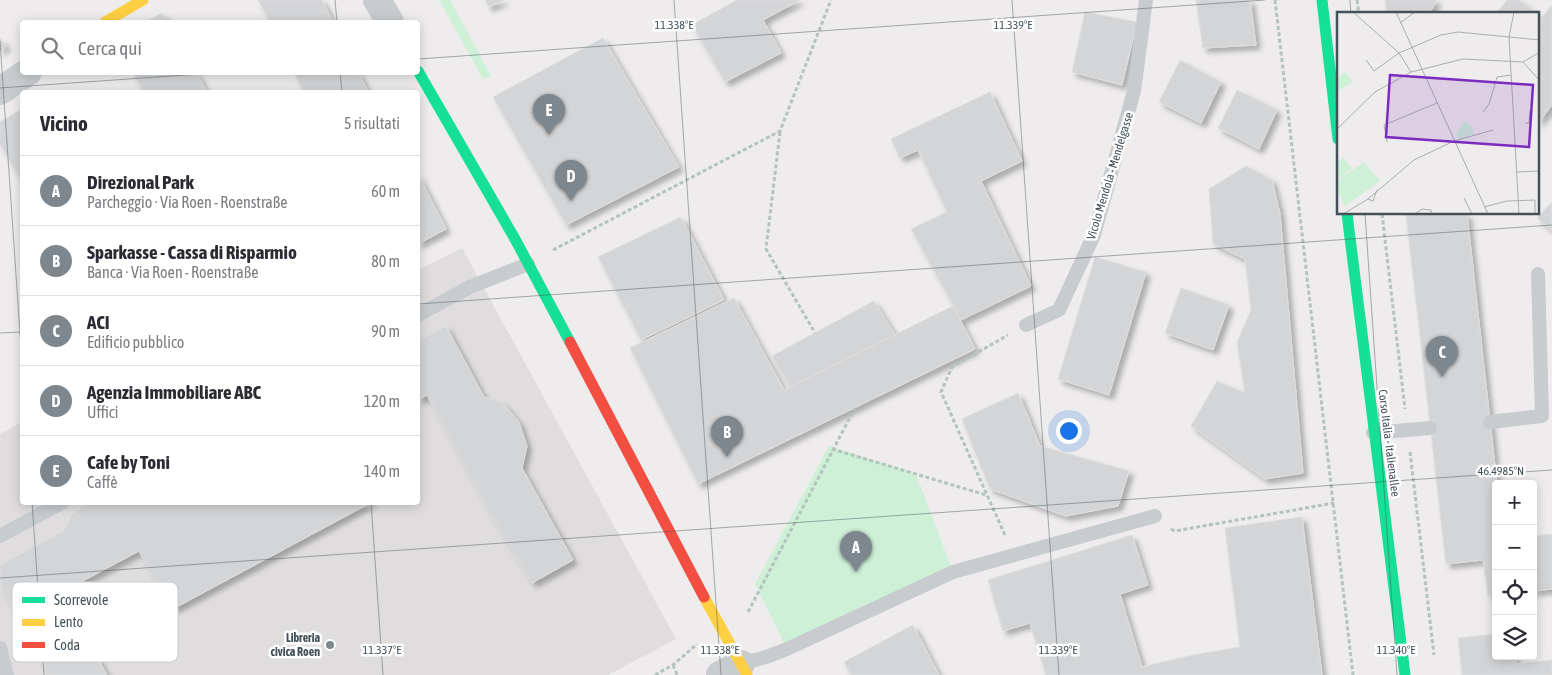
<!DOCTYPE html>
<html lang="it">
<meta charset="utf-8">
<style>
body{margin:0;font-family:"Asap Condensed",sans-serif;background:#f7f7f7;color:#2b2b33}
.controls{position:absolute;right:15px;bottom:15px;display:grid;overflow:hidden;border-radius:5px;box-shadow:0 2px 12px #0003}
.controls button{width:45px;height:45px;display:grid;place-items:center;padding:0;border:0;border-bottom:1px solid #e1e1e2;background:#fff;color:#2b2b33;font:25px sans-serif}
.you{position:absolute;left:1068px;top:430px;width:18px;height:18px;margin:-12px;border:4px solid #fff;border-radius:50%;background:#1a73e8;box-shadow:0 0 0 8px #1a73e833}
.badge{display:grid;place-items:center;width:32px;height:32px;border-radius:50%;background:#7e878d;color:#fff;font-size:16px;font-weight:700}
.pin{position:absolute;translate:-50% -41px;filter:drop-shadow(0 1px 2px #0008)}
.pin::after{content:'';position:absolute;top:26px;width:18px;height:15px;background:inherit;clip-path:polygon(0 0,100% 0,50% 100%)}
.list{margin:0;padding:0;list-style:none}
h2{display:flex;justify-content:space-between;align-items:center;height:65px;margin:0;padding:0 20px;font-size:21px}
h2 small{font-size:16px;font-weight:400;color:#7c7c81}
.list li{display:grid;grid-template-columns:32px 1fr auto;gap:15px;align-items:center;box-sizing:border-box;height:70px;padding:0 20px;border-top:1px solid #e1e1e2}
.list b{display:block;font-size:19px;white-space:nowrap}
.list p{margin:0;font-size:16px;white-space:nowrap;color:#7c7c81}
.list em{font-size:16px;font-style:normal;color:#7c7c81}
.icon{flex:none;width:28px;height:28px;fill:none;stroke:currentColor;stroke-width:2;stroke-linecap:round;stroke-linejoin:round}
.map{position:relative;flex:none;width:1552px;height:675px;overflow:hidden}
.search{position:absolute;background:#fff;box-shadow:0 2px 12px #0003;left:20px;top:20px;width:400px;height:55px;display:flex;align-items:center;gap:12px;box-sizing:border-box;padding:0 18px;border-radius:5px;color:#7c7c81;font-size:19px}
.panel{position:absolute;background:#fff;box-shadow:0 2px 12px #0003;left:20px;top:90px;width:400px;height:415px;border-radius:5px}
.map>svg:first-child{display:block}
.education{fill:#dfddde}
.green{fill:#cdf0d7}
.building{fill:#d4d5d7;stroke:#dededf;filter:url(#shadow)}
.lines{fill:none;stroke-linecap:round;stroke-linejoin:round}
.path{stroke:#b4c3bd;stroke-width:3;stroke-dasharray:4 2.5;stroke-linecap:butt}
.lane{stroke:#c8ccce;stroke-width:14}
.street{stroke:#c8ccce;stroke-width:28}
.fast{stroke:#16e098;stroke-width:11}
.slow{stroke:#ffcf43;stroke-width:11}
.jam{stroke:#f24e42;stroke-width:11}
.ticks{fill:none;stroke:#42515a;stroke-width:1;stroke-opacity:0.45}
.poi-dot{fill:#7e878d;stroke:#fff;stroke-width:2}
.labels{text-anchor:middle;stroke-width:5;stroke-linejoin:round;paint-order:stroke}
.street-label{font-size:12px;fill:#42515a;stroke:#fff}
.poi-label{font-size:12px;font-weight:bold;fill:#42515a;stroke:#fff;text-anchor:end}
.inset-road{fill:none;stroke:#a9aeb2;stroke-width:1}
.view{fill:#7b2cbf;fill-opacity:0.15;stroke:#7b2cbf;stroke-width:2.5}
.inset-edge{fill:none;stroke:#42515a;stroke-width:2.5}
.key{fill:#fff;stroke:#c6cbce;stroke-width:1}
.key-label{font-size:14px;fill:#42515a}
.ticks-label{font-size:12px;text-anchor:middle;fill:#42515a;stroke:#fff;stroke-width:5;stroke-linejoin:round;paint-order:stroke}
</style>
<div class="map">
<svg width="1552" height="675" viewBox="0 0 1552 675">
<defs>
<filter id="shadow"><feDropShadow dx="4.5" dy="4.5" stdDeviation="2.5" flood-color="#0004"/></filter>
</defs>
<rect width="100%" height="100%" fill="#eeecec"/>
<!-- education -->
<path class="education" d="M462 248 676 639 608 675H0V434L22 422V502H418V270Z"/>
<!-- green -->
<path class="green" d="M439 0H450L491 76 483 79Z
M829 446 916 474 953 572 787 649 755 584Z"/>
<!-- building -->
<path class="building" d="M258 0H322L333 22H270Z
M485 0H504L489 7Z
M737 0H800L763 20 781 53 725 82 692 25Z
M1196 0H1250L1256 45 1203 48Z
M1385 0H1437L1429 14H1387Z
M1507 0H1519L1537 14H1496Z
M1552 5V105L1538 123V14L1542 17Z
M1085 12 1137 22 1122 85 1072 72Z
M162 13 168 22H145Z
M0 38 6 46 0 51Z
M603 38 679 167 566 225 493 97Z
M1180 60 1221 82 1201 123 1159 102Z
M132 72H196L207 92H144Z
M294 72H358L368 92H304Z
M1237 90 1277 110 1259 149 1218 128Z
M990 92 1022 161 981 181 1031 286 961 320 911 229 947 212 918 150 900 158 891 139Z
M22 109V182L0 144V122Z
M1246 166 1272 180 1280 214 1303 473 1265 479 1191 426 1217 381 1245 393 1237 342 1251 310 1245 259 1213 244 1209 189Z
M418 174 446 229 418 244Z
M1552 202V231L1537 218Z
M1406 214H1467L1497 484H1496V595L1488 596 1483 560 1446 564Z
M681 217 724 300 641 340 598 257Z
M1095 257 1146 272 1109 395 1058 379Z
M1181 288 1229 305 1213 350 1165 333Z
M734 298 784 390 953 306 975 349 698 484 630 348Z
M874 301 895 335 790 387 772 356Z
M446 326 484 397 503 403 519 422 527 446 522 468 573 560 532 583 486 506 427 395 418 400V341Z
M1018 393 1040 446 1129 471 1118 506 1066 516 990 489 962 419Z
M88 502H372L171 610 139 551 62 592 107 675H49L0 585V565L63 531 72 515Z
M1302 517 1322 675H1046L1030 623 1003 631 988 580 1132 535 1148 585 1120 594 1142 667 1188 656 1240 647 1225 528Z
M1552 534V589L1533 591V536Z
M913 625 939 675H851L844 662Z
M1496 634V656H1515L1516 664 1552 660V675H1462L1458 638Z"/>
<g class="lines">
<!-- path -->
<path class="path" d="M1275 0 1353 675
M1357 0 1359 14
M780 132 766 249 815 333
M1382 214 1405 409
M553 250 780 131 831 0
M832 449 986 495
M1410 452 1434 655
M1171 529 1175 531 1334 503
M1005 535 941 392 952 367 1008 335
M748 612 855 408
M673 665 677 675
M655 675 673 665 697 644"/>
<!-- lane -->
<path class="lane" d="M418 315 470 287 528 264
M1026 325 1059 310 1094 235 1134 91 1146 0
M1490 422 1542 416 1538 274
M1373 433 1430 428
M0 536 63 502
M0 648 7 675
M741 664 769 656 787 649 953 572 1155 516"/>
<!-- street -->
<path class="street" d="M377 0 390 22
M0 91 28 72
M720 675 741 664"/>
<!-- fast -->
<path class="fast" d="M1322 0 1338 139
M418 71 515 239 570 342
M1347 214 1405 675"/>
<!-- slow -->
<path class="slow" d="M105 22 143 0
M704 597 747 675"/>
<!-- jam -->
<path class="jam" d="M570 342 704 597"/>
</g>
<!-- ticks -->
<path class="ticks" d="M335 0 337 22M674 0 721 675M1012 0 1059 675M1350 0 1351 14M0 41 22 362M418 59 1265 0M340 72 342 92M0 88 228 72M1365 214 1397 675M418 304 1552 225M0 333 22 332M32 502 44 675M371 502 383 675M0 578 1552 470"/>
<!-- markers -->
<circle class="poi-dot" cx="330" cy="645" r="5"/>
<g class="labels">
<!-- street labels -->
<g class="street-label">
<text transform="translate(1110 176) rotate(-73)" y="4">Vicolo Mendola - Mendelgasse</text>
<text transform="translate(1389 443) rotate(83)" y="4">Corso Italia - Italienallee</text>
</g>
<!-- poi labels -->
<g class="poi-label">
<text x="320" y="642">Libreria<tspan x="320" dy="14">civica Roen</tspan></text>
</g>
</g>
<!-- overview -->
<g transform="translate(1337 12)">
<rect width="202" height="202" fill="#eeecec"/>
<path d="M8 60 16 70 0 79V66ZM127 109 134 113 137 122 121 128 119 122ZM6 146 15 156 0 168V151ZM27 150 43 169 8 194 0 179V169Z" fill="#cdf0d7"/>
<path class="inset-road" d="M16 0 62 41 104 23 121 20 203 28M59 0 151 202M177 0 172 25 182 202M63 11 78 0M29 48 37 59 62 41 74 60M186 50 203 69M146 100 152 92 160 65 174 63M188 111H192L193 98M0 117 38 80 74 60 126 47 186 50 203 40M50 130 47 113 100 91M180 160 203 159M127 186 135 202M31 187 36 189 40 178M147 195 170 189 198 188V202M6 202 31 187 77 148 117 129 156 118M78 202 85 197 94 198V202"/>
<path class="view" d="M53 63 196 73 192 135 49 125Z"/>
<rect width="202" height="202" class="inset-edge"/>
</g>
<!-- legend -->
<rect x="12" y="582" width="166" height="80" rx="8" class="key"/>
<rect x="22" y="597" width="23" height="6" fill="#16e098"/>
<rect x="22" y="619" width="23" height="7" fill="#ffcf43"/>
<rect x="22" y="642" width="23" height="6" fill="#f24e42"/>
<g class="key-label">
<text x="54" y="605">Scorrevole</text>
<text x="54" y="627">Lento</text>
<text x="54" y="650">Coda</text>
</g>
<g class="ticks-label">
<text x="674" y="29">11.338°E</text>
<text x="1013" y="29">11.339°E</text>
<text x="1501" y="475">46.4985°N</text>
<text x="382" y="654">11.337°E</text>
<text x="720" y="654">11.338°E</text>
<text x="1058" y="654">11.339°E</text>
<text x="1396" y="654">11.340°E</text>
</g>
</svg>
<div class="controls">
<button>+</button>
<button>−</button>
<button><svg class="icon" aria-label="locate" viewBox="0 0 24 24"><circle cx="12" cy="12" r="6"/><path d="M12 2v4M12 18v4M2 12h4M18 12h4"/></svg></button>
<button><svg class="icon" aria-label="layers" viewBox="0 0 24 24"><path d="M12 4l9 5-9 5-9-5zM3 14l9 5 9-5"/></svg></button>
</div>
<div class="you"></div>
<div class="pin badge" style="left:856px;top:572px">A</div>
<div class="pin badge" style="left:727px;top:457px">B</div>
<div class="pin badge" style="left:1442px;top:377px">C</div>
<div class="pin badge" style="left:571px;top:201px">D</div>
<div class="pin badge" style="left:549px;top:135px">E</div>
<div class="search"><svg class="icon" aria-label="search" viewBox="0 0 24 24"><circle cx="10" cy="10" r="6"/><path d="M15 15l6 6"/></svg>Cerca qui</div>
<section class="panel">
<h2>Vicino<small>5 risultati</small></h2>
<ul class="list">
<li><span class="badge">A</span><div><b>Direzional Park</b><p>Parcheggio · Via Roen - Roenstraße</p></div><em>60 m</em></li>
<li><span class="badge">B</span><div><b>Sparkasse - Cassa di Risparmio</b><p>Banca · Via Roen - Roenstraße</p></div><em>80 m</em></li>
<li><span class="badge">C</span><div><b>ACI</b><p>Edificio pubblico</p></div><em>90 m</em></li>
<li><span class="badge">D</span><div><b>Agenzia Immobiliare ABC</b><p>Uffici</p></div><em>120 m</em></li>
<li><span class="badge">E</span><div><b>Cafe by Toni</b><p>Caffè</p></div><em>140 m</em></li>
</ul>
</section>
</div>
